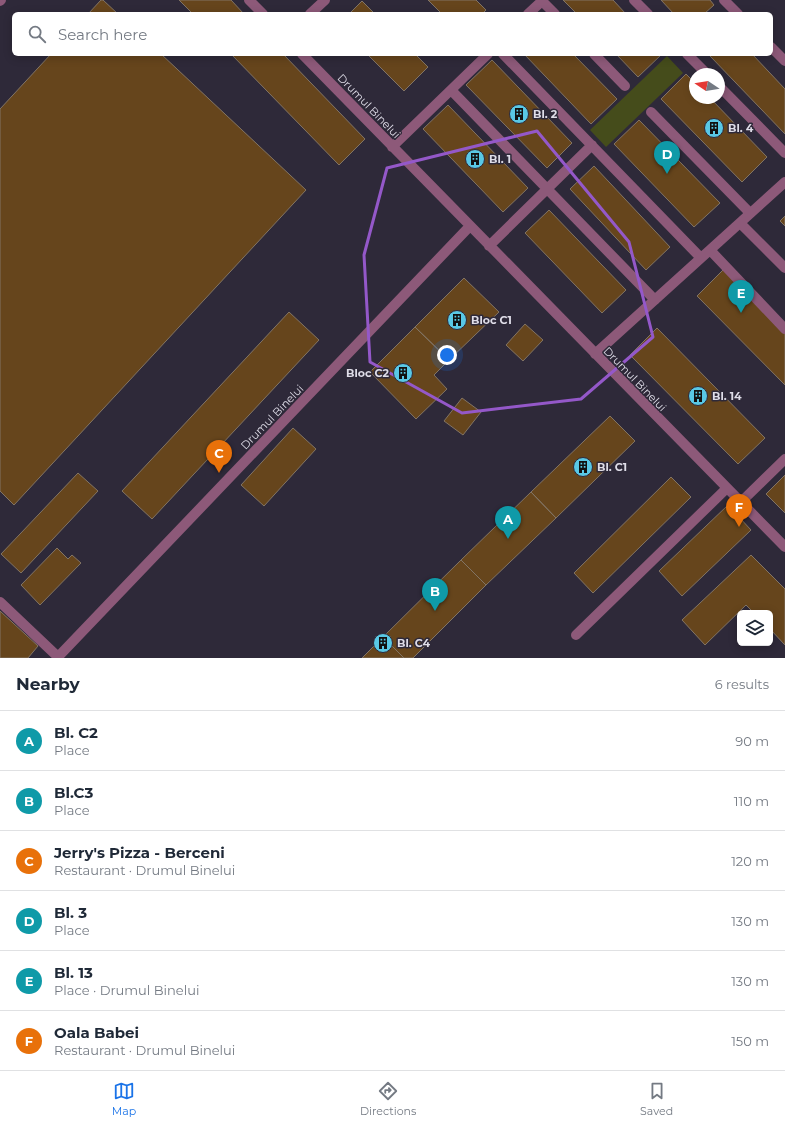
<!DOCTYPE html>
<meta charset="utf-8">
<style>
body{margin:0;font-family:Montserrat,sans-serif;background:#f6f6f7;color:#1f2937}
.controls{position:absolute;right:12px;bottom:12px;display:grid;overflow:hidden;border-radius:6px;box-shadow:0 2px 10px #0003}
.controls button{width:36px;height:36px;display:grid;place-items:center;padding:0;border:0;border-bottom:1px solid #e0e1e3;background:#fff;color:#1f2937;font:20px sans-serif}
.compass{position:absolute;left:689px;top:68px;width:36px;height:36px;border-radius:50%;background:#fff;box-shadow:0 2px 10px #0003;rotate:282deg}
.you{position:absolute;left:447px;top:355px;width:14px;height:14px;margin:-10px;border:3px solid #fff;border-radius:50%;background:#1a73e8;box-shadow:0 0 0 6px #1a73e833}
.badge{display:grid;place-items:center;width:26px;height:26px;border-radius:50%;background:#1a73e8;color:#fff;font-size:13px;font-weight:700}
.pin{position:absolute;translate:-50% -33px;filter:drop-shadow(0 1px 2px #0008)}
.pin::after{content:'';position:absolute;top:21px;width:14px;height:12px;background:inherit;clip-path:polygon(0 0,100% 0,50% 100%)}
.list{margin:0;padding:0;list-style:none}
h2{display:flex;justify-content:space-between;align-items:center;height:52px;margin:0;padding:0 16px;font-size:17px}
h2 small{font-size:13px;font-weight:400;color:#747a83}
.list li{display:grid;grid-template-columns:26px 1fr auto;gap:12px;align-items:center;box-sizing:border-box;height:60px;padding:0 16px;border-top:1px solid #e0e1e3}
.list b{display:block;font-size:15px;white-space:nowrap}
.list p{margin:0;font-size:13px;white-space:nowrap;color:#747a83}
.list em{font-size:13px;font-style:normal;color:#747a83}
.icon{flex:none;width:22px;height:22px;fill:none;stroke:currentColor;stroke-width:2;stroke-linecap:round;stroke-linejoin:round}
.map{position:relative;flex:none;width:785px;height:658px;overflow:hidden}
.search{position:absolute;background:#fff;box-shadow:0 2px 10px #0003;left:12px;right:12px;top:12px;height:44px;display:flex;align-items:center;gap:10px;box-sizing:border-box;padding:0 14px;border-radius:6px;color:#747a83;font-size:15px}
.sheet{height:412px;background:#fff}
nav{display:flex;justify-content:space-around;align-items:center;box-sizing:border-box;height:56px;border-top:1px solid #e0e1e3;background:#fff;font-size:11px;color:#747a83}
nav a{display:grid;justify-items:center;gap:2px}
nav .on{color:#1a73e8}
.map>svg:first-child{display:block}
.green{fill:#454c1b}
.building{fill:#66451c;stroke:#827464}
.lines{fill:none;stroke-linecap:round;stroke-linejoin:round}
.minor{stroke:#8d5979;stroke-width:10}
.marked{fill:none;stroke:#9458c9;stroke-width:3;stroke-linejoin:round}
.labels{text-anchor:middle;stroke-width:3;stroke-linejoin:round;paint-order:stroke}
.street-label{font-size:11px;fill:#dfdde8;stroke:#2e2939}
.poi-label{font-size:11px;font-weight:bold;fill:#dfdde8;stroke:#2e2939;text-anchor:start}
</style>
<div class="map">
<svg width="785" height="658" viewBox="0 0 785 658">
<rect width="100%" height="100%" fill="#2e2939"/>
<!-- green -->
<path class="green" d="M667 56 683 73 606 147 590 130Z"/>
<!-- building -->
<path class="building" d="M101 0H103L118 14H88Z
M179 0H231L244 14H193Z
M428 0H476L486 10 482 14H442Z
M563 0H613L626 14H577Z
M661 0H710L714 5 704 14H674Z
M362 1 375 14H349Z
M51 54H161L306 190 14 505 0 491V109Z
M231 54H283L365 139 339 165Z
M367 54H415L428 67 404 91Z
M524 54H573L617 99 591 124Z
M616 54H662L638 77Z
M713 54H752L785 89V134L710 56Z
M492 60 572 143 547 168 466 85Z
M686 74 695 83V98H710L767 157 742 182 661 99Z
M448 105 528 188 503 212 423 129Z
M639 120 720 203 694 227 614 144Z
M594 166 670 247 646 270 570 189Z
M549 210 626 290 602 313 525 233Z
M785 216V226L780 221Z
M724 269 785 331V385L697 296Z
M464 278 499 312 449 360 415 327Z
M289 312 319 340 152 519 122 491Z
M525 324 543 340 523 361 506 345Z
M415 327 449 360 434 375 447 389 416 419 370 372Z
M657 328 765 438 738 464 630 355Z
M462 398 481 412 463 435 444 421Z
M610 416 635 441 556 518 531 492Z
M293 428 316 449 264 506 241 485Z
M78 473 98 491 21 573 1 554Z
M785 475V513L766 494Z
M671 477 691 497 593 593 574 573Z
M531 492 556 518 486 585 461 560Z
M728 505 751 530 682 596 659 571Z
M57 548 68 559 72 555 81 563 40 605 21 585Z
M751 555 785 589V645L770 629V613H754L746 605 705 645 682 620Z
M461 560 486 585 413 658H404L383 637Z
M0 611 38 646 28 658H0Z
M383 637 404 658H362Z"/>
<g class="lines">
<!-- minor -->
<path class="minor" d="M249 0 263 14
M634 0 648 14
M724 0 738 14
M0 1 1 0
M542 1 555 14
M310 14 325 0
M528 14 543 0
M771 47 785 61
M302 54 785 547
M503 54 701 258
M594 54 625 86
M687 54 707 74
M719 86 785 153
M451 90 655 300
M651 112 750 213
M392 147 488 54
M740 223 785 268
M489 246 592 145
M710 250 785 329
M595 354 785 182
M741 502 785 459
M0 602 58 657
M576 635 727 488
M57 658 470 226"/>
</g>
<!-- marked area -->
<path class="marked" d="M537 131 629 242 653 337 581 399 462 413 370 362 364 255 387 168Z"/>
<!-- icons -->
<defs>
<symbol id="building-disc" viewBox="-11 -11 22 22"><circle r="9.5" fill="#59c8e5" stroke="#2e2939"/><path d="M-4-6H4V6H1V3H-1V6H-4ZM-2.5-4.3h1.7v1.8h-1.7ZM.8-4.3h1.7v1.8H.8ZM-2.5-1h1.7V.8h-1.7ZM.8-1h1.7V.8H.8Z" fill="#111"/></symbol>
</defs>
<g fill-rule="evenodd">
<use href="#building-disc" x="508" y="103" width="22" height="22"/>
<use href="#building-disc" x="703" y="117" width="22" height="22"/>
<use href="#building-disc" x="464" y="148" width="22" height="22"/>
<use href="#building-disc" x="446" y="309" width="22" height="22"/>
<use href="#building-disc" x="392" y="362" width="22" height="22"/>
<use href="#building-disc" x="687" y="385" width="22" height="22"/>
<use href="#building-disc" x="572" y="456" width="22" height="22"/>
<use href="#building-disc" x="372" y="632" width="22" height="22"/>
</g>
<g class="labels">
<!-- street labels -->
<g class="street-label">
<text transform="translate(369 106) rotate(46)" y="4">Drumul Binelui</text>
<text transform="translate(635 379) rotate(46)" y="4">Drumul Binelui</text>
<text transform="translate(272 417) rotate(-46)" y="4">Drumul Binelui</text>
</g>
<!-- poi labels -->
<g class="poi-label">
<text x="533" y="118">Bl. 2</text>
<text x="728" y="132">Bl. 4</text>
<text x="489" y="163">Bl. 1</text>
<text x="471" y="324">Bloc C1</text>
<text x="389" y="377" text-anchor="end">Bloc C2</text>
<text x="712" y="400">Bl. 14</text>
<text x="597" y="471">Bl. C1</text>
<text x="397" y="647">Bl. C4</text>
</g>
</g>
</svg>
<div class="controls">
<button><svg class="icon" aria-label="layers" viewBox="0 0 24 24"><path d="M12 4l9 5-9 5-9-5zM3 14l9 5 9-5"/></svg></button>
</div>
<svg class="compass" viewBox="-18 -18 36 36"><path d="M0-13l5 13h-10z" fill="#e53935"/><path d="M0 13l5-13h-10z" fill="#747a83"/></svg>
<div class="you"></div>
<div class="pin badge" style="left:508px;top:539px;background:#0f9aa8">A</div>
<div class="pin badge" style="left:435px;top:611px;background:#0f9aa8">B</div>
<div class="pin badge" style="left:219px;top:473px;background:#e8710a">C</div>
<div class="pin badge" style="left:667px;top:174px;background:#0f9aa8">D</div>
<div class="pin badge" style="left:741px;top:313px;background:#0f9aa8">E</div>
<div class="pin badge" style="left:739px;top:527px;background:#e8710a">F</div>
<div class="search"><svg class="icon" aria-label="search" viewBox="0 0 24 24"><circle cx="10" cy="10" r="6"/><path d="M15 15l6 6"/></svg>Search here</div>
</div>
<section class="sheet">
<h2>Nearby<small>6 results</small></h2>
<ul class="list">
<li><span class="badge" style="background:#0f9aa8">A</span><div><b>Bl. C2</b><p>Place</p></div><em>90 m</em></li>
<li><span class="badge" style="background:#0f9aa8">B</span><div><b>Bl.C3</b><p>Place</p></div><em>110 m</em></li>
<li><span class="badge" style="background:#e8710a">C</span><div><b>Jerry's Pizza - Berceni</b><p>Restaurant · Drumul Binelui</p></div><em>120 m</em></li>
<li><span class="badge" style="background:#0f9aa8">D</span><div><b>Bl. 3</b><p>Place</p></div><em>130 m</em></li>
<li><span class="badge" style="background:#0f9aa8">E</span><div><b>Bl. 13</b><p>Place · Drumul Binelui</p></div><em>130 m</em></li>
<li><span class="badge" style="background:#e8710a">F</span><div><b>Oala Babei</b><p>Restaurant · Drumul Binelui</p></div><em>150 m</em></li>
</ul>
</section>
<nav>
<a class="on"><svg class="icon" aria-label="map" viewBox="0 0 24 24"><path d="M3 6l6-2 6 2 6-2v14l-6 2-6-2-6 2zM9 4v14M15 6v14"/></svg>Map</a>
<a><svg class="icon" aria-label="directions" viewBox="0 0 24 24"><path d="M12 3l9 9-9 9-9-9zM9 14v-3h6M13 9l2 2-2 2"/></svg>Directions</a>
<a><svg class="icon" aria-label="saved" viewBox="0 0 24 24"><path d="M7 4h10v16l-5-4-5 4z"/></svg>Saved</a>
</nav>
